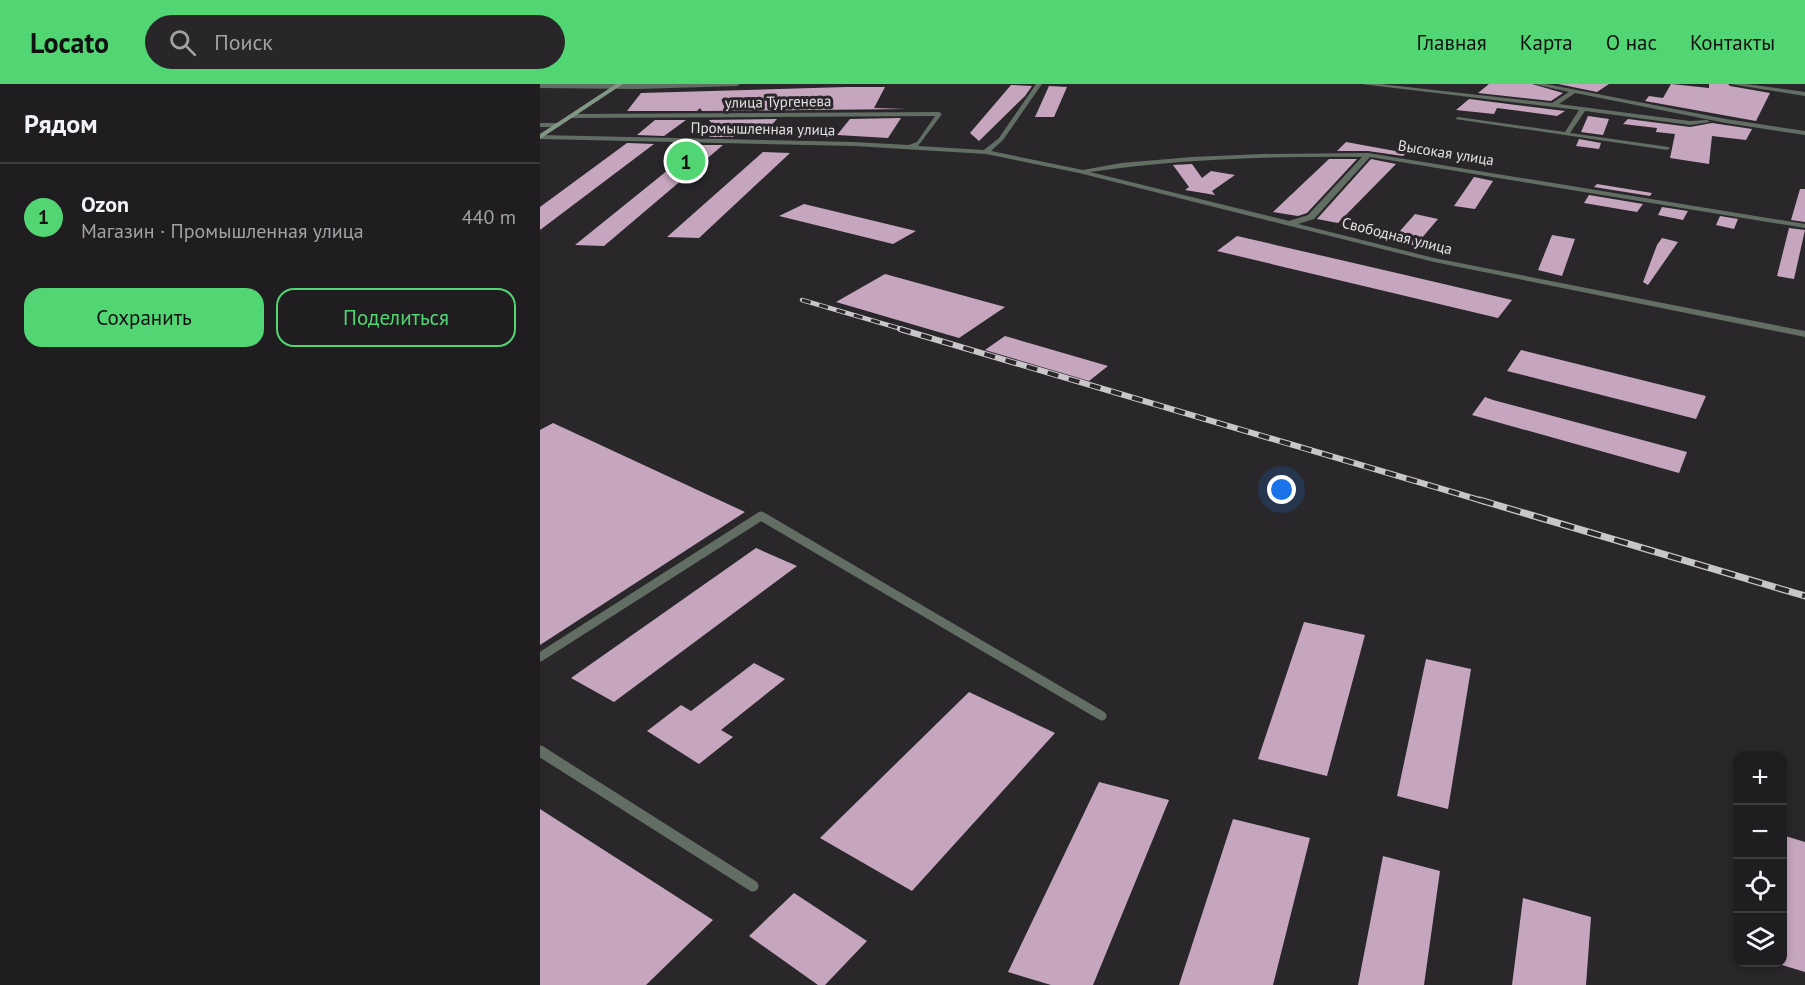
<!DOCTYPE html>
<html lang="ru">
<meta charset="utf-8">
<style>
body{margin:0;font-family:"PT Sans",sans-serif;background:#282629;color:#f1f3f6}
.controls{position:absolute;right:18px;bottom:18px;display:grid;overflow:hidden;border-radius:12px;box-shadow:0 3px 9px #0003}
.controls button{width:54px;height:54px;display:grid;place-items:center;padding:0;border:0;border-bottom:2px solid #3d3b3e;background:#201d20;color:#f1f3f6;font:30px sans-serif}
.you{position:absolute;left:742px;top:406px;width:21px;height:21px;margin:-15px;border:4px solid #fff;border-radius:50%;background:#1a73e8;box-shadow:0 0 0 9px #1a73e833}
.badge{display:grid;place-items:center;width:39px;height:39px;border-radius:50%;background:#52d673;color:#111;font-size:20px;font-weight:700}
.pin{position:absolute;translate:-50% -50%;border:3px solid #fff;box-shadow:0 2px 6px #0006}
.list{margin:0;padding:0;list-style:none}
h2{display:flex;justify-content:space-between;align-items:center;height:78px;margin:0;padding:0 24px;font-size:26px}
h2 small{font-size:20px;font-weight:400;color:#a2a2a5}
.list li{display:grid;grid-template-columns:39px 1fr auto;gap:18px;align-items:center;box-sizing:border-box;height:108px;padding:0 24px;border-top:2px solid #3d3b3e}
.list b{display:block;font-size:22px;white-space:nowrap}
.list p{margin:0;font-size:20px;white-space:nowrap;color:#a2a2a5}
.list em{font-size:20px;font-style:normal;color:#a2a2a5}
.actions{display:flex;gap:12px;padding:18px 24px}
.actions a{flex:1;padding:14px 0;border:2px solid #52d673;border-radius:18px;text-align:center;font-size:21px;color:#52d673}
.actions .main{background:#52d673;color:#111}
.icon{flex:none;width:33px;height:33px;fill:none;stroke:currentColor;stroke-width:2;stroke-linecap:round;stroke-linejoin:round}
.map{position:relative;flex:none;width:1265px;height:901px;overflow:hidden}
header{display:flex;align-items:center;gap:36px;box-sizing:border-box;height:84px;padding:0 30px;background:#52d673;color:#111}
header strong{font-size:28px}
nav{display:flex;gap:33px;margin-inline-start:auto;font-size:21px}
.search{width:420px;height:54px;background:#282629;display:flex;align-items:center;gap:15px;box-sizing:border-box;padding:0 21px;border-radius:33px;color:#a2a2a5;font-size:22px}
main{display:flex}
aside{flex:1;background:#201d20}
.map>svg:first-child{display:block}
.building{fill:#c6a6bf}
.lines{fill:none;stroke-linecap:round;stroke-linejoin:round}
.lane-far1{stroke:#626e63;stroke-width:9}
.lane{stroke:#626e63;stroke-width:11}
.street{fill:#626e63;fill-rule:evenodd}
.secondary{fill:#829684;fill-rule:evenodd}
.rail-far2-casing{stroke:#c9c6c9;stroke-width:4.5}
.rail-far1-casing{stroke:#c9c6c9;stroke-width:6}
.rail-casing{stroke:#c9c6c9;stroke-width:7}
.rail-far2{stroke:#2a272a;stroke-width:3;stroke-dasharray:9;stroke-linecap:butt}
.rail-far1{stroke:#2a272a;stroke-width:4;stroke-dasharray:11;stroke-linecap:butt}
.rail{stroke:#2a272a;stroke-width:4.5;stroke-dasharray:14;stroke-linecap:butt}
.labels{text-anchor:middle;stroke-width:6;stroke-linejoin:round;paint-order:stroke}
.far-street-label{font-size:15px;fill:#e3e1e3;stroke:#2a272a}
</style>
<header>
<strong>Locato</strong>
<div class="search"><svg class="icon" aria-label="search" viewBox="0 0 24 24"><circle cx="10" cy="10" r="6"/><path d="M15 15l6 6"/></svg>Поиск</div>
<nav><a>Главная</a><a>Карта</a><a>О нас</a><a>Контакты</a></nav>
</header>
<main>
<aside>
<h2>Рядом<small></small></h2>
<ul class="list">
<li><span class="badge">1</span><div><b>Ozon</b><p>Магазин · Промышленная улица</p></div><em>440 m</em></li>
</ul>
<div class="actions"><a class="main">Сохранить</a><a>Поделиться</a></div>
</aside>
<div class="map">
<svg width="1265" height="901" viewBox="0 0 1265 901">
<rect width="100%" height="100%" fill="#2a272a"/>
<!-- building -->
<path class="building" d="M949 0H992L1023 9 1011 17 938 9Z
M1018 0H1069L1057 8Z
M1131 0 1169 4V0H1188L1190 2 1230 9 1216 37 1105 17 1109 12 1123 14Z
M471 1 492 2 485 12 439 57 430 49Z
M509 2 527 3 514 33H495Z
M307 3H345L334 24 367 25 162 27 160 24 157 27H87L101 9Z
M929 15 1025 27 1017 32 957 24 954 30 916 26Z
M1048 32 1069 35 1063 51 1041 48Z
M361 34 348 54 297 51 310 35Z
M237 35 227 46H201L193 53H169L177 46 169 36Z
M1088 35 1150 43 1172 39 1212 45 1206 56 1172 52 1169 80 1130 74 1135 50 1116 48 1117 44 1083 40Z
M115 36H146L124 52 97 51Z
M1039 55 1061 59 1059 65 1036 62Z
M806 58 866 69 863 72 828 67H797Z
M87 59 114 60 0 146V123Z
M159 61H183L64 162 35 161Z
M223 68 250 69 159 154 127 153Z
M789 75H817L767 129 758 132 733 128Z
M831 75 856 80 798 139 777 135Z
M652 80 662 94 671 87 695 91 672 107 675 111 645 106 649 103 633 81Z
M934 93 953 97 935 125 914 122Z
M1057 100 1112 109 1110 112 1054 103Z
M1260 105H1265V138L1251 136Z
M1049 111 1103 120 1097 128 1044 119Z
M264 120 376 147 353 160 239 132Z
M1122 123 1148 127 1143 136 1118 131Z
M875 130 898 135 875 162 852 156Z
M1180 132 1198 135 1194 145 1176 141Z
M1249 144 1265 146 1254 195 1237 192Z
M1012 151 1035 155 1022 192 998 186Z
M697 152 861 190 972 216 958 234 677 167Z
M1122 154 1138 158 1108 201 1103 198 1117 161Z
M345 190 465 223 419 254 296 218Z
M465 252 568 282 549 297 445 266Z
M981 266 1166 312 1156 335 967 287Z
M945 313 953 316 1147 368 1139 389 932 331Z
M13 339 205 428 0 561V346Z
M216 464 257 482 74 618 31 594Z
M764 538 825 551 787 692 718 675Z
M886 575 931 585 908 725 857 712Z
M214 579 245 595 181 646 193 653 159 680 107 647 141 621 151 627Z
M429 608 515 649 372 807 280 754Z
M559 698 629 716 553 901H511L468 888Z
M0 725 173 836 106 901H0Z
M693 735 770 754 733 901H639Z
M1242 751 1265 758V888L1242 881Z
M843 772 900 787 884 901H818Z
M254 809 327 857 285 901H278L209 852Z
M983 814 1051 833 1046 901H972Z"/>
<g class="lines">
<!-- lane-far1 -->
<path class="lane-far1" d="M0 573 221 432 562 632"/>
<!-- lane -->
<path class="lane" d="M0 667 213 802"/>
<!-- street -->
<path class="street" d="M0 0H200L197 2 97 5 0 4Z
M496 0H502L463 56 451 67 543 86 581 79 652 73 722 70 828 69 1265 140V144L830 73 774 135 758 140 894 174 1265 247V253L894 178 539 89 446 70 314 62 0 55V51L314 58 369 61 377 58 395 32 33 34 30 32 33 30 399 28 402 30 378 62 444 66 459 54ZM822 73 768 131 749 137 550 88C640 75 731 72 822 73Z
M821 0H840L1012 19 1029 8 994 0H1006L1186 35 1265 47V51L1186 39 1035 9 1019 20 1150 37 1167 36 1170 38 1150 41 1045 27 1030 49 1129 63 1130 64 1127 66 915 35 918 33 1025 48 1039 26Z
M1190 0H1206L1265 8V12Z
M0 39H18L21 41 18 43H0Z"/>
<!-- secondary -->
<path class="secondary" d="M76 0H83L0 55V50Z"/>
<defs>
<path id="rail-far2" d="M262 216 365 246"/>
<path id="rail-far1" d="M360 245 946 418"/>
<path id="rail" d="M940 416 1265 512"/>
</defs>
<!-- rail-far2 casing -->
<use href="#rail-far2" class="rail-far2-casing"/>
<!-- rail-far1 casing -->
<use href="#rail-far1" class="rail-far1-casing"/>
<!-- rail casing -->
<use href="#rail" class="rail-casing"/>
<!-- rail-far2 -->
<use href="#rail-far2" class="rail-far2"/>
<!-- rail-far1 -->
<use href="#rail-far1" class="rail-far1"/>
<!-- rail -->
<use href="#rail" class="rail"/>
</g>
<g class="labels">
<!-- far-street labels -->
<g class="far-street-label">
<text transform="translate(238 18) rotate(-1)" y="5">улица Тургенева</text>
<text transform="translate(223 45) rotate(1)" y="5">Промышленная улица</text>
<text transform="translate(906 69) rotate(9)" y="5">Высокая улица</text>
<text transform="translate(857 152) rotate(14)" y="5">Свободная улица</text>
</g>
</g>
</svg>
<div class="controls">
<button>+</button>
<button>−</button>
<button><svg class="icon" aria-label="locate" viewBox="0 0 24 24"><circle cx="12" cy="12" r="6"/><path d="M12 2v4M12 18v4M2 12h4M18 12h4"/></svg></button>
<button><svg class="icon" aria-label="layers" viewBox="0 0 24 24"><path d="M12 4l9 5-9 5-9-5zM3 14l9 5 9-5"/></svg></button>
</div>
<div class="you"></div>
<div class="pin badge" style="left:146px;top:77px">1</div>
</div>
</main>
